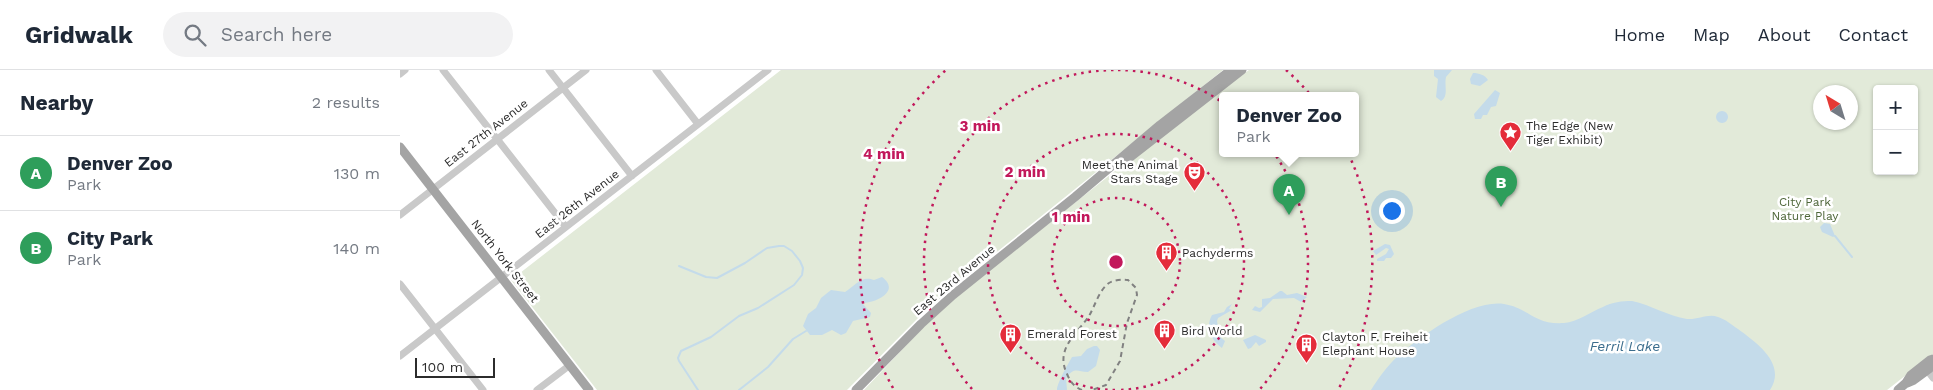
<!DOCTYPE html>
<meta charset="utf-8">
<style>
body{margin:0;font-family:"Work Sans",sans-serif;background:#f2f2f3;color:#1f2937}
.controls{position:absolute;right:15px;top:15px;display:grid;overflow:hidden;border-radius:5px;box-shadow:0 1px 4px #0004}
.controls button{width:45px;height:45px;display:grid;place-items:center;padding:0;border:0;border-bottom:1px solid #e0e1e3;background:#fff;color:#1f2937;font:25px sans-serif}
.compass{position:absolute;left:1413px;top:15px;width:45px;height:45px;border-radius:50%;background:#fff;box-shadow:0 1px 4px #0004;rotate:322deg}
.scale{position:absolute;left:15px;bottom:12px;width:80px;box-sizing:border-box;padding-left:5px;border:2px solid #2c2c2c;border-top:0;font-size:14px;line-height:18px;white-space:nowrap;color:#2c2c2c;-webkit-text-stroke:4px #fff;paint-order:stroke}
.you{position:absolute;left:991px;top:140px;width:18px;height:18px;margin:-12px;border:4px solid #fff;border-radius:50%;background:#1a73e8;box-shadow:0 0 0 8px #1a73e833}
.badge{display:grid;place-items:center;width:32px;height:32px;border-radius:50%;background:#e42c3a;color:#fff;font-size:16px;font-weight:700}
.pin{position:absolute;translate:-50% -41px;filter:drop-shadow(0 1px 2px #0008)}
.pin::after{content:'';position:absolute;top:26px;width:18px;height:15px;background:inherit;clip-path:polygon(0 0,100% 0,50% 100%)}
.popup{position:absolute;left:819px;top:22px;width:140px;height:65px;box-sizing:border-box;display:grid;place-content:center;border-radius:5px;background:#fff;filter:drop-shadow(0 1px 4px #0005);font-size:16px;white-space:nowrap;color:#747a83}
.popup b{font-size:19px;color:#1f2937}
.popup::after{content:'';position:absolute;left:50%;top:100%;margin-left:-10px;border:10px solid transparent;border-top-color:#fff}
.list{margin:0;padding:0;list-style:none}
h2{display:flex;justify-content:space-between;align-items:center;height:65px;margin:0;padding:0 20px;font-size:21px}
h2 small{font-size:16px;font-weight:400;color:#747a83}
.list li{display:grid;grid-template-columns:32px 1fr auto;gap:15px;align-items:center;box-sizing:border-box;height:75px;padding:0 20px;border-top:1px solid #e0e1e3}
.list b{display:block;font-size:19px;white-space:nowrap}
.list p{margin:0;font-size:16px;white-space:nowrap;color:#747a83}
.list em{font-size:16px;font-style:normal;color:#747a83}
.icon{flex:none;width:28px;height:28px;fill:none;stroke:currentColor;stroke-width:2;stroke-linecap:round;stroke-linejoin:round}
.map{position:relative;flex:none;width:1533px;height:320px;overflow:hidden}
header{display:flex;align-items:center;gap:30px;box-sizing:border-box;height:70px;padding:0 25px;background:#fff;border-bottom:1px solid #e0e1e3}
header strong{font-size:24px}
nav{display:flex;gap:28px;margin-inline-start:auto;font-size:18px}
.search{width:350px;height:45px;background:#f2f2f3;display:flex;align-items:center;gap:12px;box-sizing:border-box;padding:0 18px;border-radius:28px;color:#747a83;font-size:19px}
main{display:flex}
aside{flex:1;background:#fff}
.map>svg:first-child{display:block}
.green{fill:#e2ead9;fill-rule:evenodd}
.water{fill:#c4dbea}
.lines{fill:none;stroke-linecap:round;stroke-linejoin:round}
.stream{stroke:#c4dbea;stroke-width:2}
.minor{stroke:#c9c9c9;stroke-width:7}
.major{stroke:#a4a4a4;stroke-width:9}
.rail{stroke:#818181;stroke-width:2;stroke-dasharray:5 4;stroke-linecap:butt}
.ring{fill:none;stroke:#c2185b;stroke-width:2.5;stroke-dasharray:2.5 5}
.labels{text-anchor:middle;stroke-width:5;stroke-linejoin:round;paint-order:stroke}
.poi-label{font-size:12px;fill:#2c2c2c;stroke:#fff;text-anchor:start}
.street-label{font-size:12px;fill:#2c2c2c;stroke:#fff}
.park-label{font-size:12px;fill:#4f673a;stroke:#fff}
.water-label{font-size:14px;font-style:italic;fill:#3b6d8d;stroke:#fff}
.centre{fill:#c2185b;stroke:#fff;stroke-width:2.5}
.ring-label{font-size:15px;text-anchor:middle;font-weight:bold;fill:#c2185b;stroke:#fff;stroke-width:5;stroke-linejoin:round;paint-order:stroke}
</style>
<header>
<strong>Gridwalk</strong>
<div class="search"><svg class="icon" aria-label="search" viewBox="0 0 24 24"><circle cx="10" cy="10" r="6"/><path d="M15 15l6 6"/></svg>Search here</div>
<nav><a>Home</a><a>Map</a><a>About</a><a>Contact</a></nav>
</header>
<main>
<aside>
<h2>Nearby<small>2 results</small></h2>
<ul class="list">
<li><span class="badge" style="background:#2e9e5b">A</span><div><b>Denver Zoo</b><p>Park</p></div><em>130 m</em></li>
<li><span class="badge" style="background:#2e9e5b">B</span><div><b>City Park</b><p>Park</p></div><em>140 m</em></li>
</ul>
</aside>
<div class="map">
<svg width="1533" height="320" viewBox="0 0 1533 320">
<rect width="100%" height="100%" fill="#fff"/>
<!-- green -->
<path class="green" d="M381 0H823L552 218 522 244 447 320H197L111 210Z
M849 0H1533V284L1487 320H464L529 251 562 222 796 37ZM1477 19H1514V101H1477ZM1420 22H1450V52H1420ZM823 26H955V84H823Z"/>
<!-- water -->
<path class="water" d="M1034 0H1052L1046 7C1044 16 1049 26 1041 31L1036 27 1038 9 1034 6Z
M1073 3C1079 3 1085 5 1088 10L1080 16 1071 14 1070 9Z
M1095 20 1100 23 1096 36 1091 37 1087 45H1083L1081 49H1075L1074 44Z
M1316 47a6 6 0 1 1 12 0a6 6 0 1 1-12 0Z
M1424 153 1430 154 1435 166 1433 167 1422 162 1420 157Z
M985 174 990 175 994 184 991 188H986L984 191H977V189L986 184 989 179 986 178 976 185 973 181Z
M482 207C501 221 476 233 462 233L471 243 470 247 453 251 446 263 441 265 432 260 422 265H410L403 256 408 244 416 238 421 228 431 220 445 222C455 216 461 205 474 210Z
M880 221H882L887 225 897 223 907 227 901 232 894 228 873 229 860 242 852 240 855 236 859 238 862 237V229L870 228Z
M1232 231C1251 235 1268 246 1287 249 1298 250 1308 243 1318 247 1325 249 1332 255 1338 259 1357 273 1387 294 1370 320H971C978 309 987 296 997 287 1020 266 1072 229 1104 234 1129 238 1134 255 1164 253 1178 252 1190 242 1203 237 1212 232 1222 231 1232 231Z
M832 234 829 239 832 240 818 248 817 251 820 267 825 271 822 278C811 270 805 257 812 245L824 242 827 237Z
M855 265 866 270V272L859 276 856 272 851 278 848 279 843 270Z
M694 276H697L700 280 696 296 688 302C677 302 675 296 666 308L667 320H657C657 313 668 294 672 287L681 286 687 279Z"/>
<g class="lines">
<!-- stream -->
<path class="stream" d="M1435 166 1452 187
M279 196 306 207 317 208 345 193 367 178 379 176H384L392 181 400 191 403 198 402 205 394 215 358 238 339 246 311 267 281 281 278 288 279 291 298 320
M339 320 368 297 393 269 406 261"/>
<!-- minor -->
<path class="minor" d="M43 0 166 157
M149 0 232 106
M256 0 298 54
M0 4 5 0
M0 145 186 0
M0 214 83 320
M0 286 368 0
M1527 300 1533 308
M137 320 170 295"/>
<!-- major -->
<path class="major" d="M0 77 189 320
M724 92 842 0
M1507 313 1514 310 1533 296
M456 320 521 254 553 225 675 127 760 55 831 0
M1498 320 1506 313 1511 305 1530 290 1533 289"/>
<!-- rail -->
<path class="rail" d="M682 320C674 317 670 311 667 304 655 279 676 265 689 246 695 236 699 220 709 213 714 210 722 209 728 210L736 218 737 225 727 253 720 291 706 315 692 320"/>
</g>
<!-- distance rings -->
<g class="ring">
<circle cx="716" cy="192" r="64"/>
<path d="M715 320A128 128 0 1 1 717 320"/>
<path d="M572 319A192 192 0 0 1 714 0M718 0A192 192 0 0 1 860 319"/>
<path d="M493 318A256 256 0 0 1 546 0M886 0A256 256 0 0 1 939 318"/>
</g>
<!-- icons -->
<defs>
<symbol id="sight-pin" viewBox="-11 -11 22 30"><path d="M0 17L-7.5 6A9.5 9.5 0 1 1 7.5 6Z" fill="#e42c3a" stroke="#fff"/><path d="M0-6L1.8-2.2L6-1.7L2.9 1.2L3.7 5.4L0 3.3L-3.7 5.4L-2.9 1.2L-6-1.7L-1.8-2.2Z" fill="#fff"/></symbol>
<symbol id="theatre-pin" viewBox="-11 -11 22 30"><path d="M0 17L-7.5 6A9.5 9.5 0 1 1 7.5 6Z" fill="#e42c3a" stroke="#fff"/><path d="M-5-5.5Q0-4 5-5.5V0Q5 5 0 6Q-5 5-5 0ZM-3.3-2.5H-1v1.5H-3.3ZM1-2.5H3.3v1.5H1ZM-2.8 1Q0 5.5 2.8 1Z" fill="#fff"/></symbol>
<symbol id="building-pin" viewBox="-11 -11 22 30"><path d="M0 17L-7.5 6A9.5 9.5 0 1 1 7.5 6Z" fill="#e42c3a" stroke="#fff"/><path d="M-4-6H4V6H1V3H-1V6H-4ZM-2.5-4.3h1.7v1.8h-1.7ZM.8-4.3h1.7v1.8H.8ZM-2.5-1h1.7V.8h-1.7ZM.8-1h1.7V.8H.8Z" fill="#fff"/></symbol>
</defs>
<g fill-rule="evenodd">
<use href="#sight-pin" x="1098" y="50" width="25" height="34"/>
<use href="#theatre-pin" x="782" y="90" width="25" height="34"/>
<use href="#building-pin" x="754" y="170" width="25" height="34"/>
<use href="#building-pin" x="752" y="248" width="25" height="34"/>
<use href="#building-pin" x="598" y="252" width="25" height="34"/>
<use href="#building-pin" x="894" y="262" width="25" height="34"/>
</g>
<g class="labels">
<!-- poi labels -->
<g class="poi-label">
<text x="1126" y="60">The Edge (New<tspan x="1126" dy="14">Tiger Exhibit)</tspan></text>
<text x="778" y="99" text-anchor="end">Meet the Animal<tspan x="778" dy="14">Stars Stage</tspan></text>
<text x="782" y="187">Pachyderms</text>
<text x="781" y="265">Bird World</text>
<text x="627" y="268">Emerald Forest</text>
<text x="922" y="271">Clayton F. Freiheit<tspan x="922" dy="14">Elephant House</tspan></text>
</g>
<!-- street labels -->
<g class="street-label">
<text transform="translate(86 63) rotate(-38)" y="4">East 27th Avenue</text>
<text transform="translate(177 134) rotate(-38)" y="4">East 26th Avenue</text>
<text transform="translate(105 191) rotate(52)" y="4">North York Street</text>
<text transform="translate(554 210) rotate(-40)" y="4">East 23rd Avenue</text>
</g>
<!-- park labels -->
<g class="park-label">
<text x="1405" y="136">City Park<tspan x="1405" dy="14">Nature Play</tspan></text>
</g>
<!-- water labels -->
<g class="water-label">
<text x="1225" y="281">Ferril Lake</text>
</g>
</g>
<circle cx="716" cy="192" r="8" class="centre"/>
<g class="ring-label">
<text x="580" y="61">3 min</text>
<text x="484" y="89">4 min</text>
<text x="625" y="107">2 min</text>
<text x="671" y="152">1 min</text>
</g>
</svg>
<div class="controls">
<button>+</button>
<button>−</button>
</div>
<svg class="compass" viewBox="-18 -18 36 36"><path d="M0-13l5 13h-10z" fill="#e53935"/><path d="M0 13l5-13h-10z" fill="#747a83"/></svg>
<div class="scale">100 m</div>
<div class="you"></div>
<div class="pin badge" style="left:889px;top:145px;background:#2e9e5b">A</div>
<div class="popup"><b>Denver Zoo</b>Park</div>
<div class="pin badge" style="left:1101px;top:137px;background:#2e9e5b">B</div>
</div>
</main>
